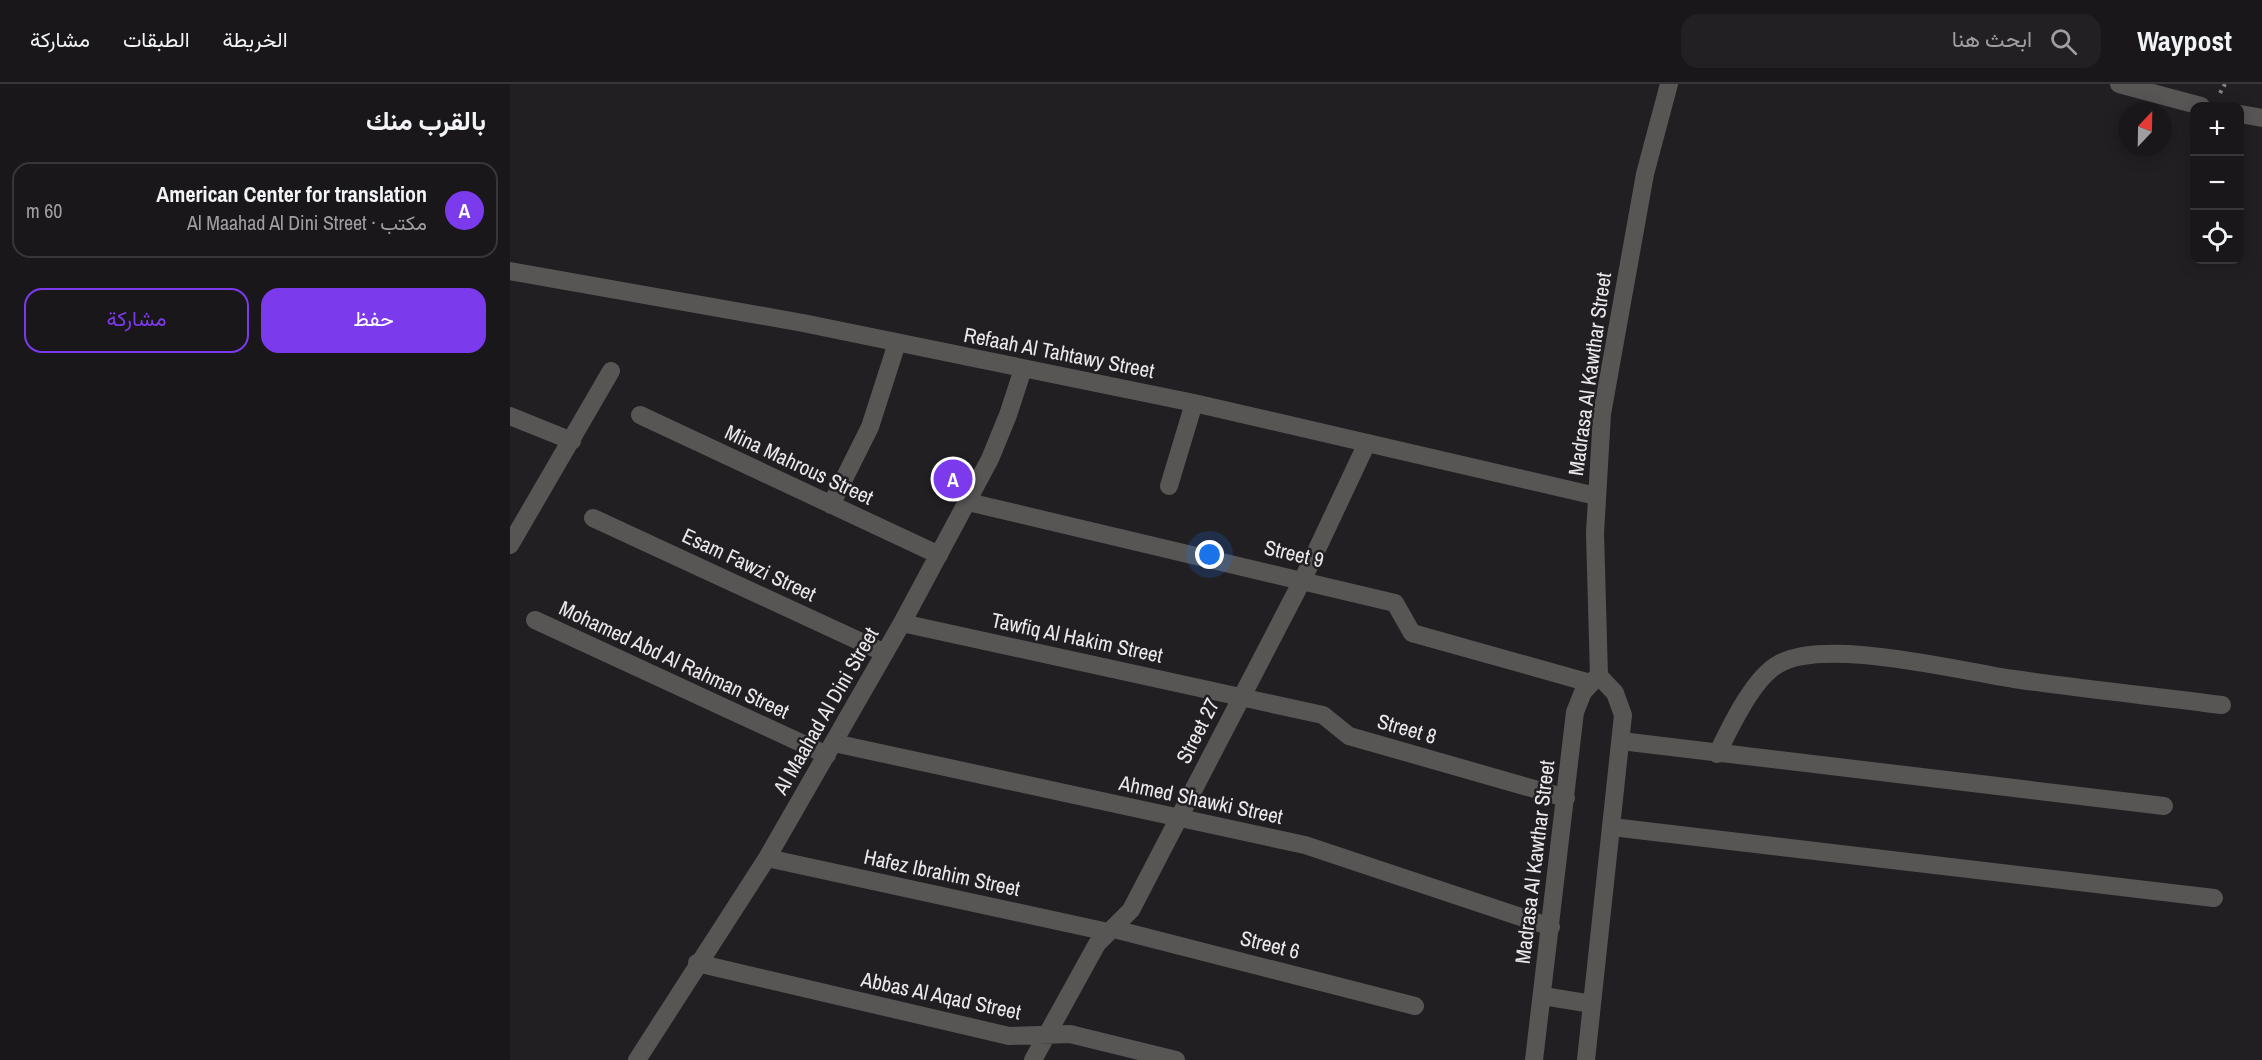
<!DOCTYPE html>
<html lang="ar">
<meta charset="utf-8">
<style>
body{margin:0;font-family:"Archivo Narrow",Vazirmatn,sans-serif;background:#232023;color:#f1f3f6;direction:rtl}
.controls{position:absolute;right:18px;top:18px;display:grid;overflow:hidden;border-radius:12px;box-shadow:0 3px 15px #0003}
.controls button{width:54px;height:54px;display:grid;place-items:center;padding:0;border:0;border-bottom:2px solid #383639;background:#1a171a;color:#f1f3f6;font:30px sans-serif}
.compass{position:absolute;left:1608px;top:18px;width:54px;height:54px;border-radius:50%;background:#1a171a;box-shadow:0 3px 15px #0003;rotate:22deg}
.you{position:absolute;left:700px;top:471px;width:21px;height:21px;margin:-15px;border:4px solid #fff;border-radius:50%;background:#1a73e8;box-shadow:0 0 0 9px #1a73e833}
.badge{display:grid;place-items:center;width:39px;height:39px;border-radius:50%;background:#7c3aed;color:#fff;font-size:20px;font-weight:700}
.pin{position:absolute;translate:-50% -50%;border:3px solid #fff;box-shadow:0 2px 6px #0006}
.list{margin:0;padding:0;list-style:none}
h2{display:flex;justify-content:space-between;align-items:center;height:78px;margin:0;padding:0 24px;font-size:26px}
h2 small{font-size:20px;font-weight:400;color:#9f9fa2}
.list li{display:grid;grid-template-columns:39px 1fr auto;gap:18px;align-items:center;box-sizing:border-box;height:96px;margin:0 12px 12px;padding:0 12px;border:2px solid #383639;border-radius:18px}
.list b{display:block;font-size:22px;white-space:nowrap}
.list p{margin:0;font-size:20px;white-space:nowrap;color:#9f9fa2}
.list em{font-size:20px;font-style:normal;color:#9f9fa2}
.actions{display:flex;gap:12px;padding:18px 24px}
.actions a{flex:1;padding:14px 0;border:2px solid #7c3aed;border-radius:18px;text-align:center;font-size:21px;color:#7c3aed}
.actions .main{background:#7c3aed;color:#fff}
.icon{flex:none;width:33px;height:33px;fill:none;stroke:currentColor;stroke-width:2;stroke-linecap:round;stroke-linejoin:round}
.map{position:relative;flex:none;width:1752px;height:976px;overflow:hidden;direction:ltr}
header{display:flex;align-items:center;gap:36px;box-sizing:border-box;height:84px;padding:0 30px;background:#1a171a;border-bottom:2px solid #383639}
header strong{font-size:28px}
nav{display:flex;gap:33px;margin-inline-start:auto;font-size:21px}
.search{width:420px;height:54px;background:#232023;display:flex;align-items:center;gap:15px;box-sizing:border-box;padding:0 21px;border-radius:18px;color:#9f9fa2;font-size:22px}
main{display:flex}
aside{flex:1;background:#1a171a}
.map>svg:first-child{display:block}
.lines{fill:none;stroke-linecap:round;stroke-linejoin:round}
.path{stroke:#848284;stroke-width:4;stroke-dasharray:3 4.5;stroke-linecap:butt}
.street{stroke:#585655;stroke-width:18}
.labels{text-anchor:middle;stroke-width:5;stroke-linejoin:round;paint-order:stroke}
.street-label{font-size:21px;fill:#eae8ea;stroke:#221f22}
</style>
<header>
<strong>Waypost</strong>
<div class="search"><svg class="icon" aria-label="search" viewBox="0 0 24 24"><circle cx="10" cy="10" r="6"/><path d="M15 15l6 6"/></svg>ابحث هنا</div>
<nav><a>الخريطة</a><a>الطبقات</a><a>مشاركة</a></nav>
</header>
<main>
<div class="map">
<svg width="1752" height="976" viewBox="0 0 1752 976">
<rect width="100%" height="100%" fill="#221f22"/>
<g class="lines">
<!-- path -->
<path class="path" d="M1710 9 1715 0"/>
<!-- street -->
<path class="street" d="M1609 0 1691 22
M1730 30 1752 34
M0 187 293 239 684 319 1086 412
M130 331 429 471
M0 332 62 357
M659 402 684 319
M458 418 885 519 902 549 1080 599
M321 421 360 343 387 259
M83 434 375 569
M0 461 101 287
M25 536 317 671
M392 539 813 631 839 652 1056 714
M1111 657 1654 722
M324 659 795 761 1041 843
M1207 670C1220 644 1242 596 1267 581 1312 552 1449 587 1504 595 1573 605 1642 612 1712 621
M1102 743 1704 814
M257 774 598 848
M604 845 905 922
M187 879 499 952 560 950 666 976
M1033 912 1082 920
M127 976 257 774 392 539 480 375 498 331 513 285
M523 976 587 860 621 826 793 495 857 359
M1024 976 1065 628 1073 608 1087 593
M1076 976 1113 631 1105 609 1089 592 1085 449 1092 330 1135 90 1159 0"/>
</g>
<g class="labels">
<!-- street labels -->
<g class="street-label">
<text transform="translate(549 269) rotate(11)" y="7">Refaah Al Tahtawy Street</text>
<text transform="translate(1080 290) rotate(-82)" y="7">Madrasa Al Kawthar Street</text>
<text transform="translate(289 381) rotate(25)" y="7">Mina Mahrous Street</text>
<text transform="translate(784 470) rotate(13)" y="7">Street 9</text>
<text transform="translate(239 481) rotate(25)" y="7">Esam Fawzi Street</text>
<text transform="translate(567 554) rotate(12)" y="7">Tawfiq Al Hakim Street</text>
<text transform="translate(164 576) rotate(25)" y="7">Mohamed Abd Al Rahman Street</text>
<text transform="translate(316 627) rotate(-60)" y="7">Al Maahad Al Dini Street</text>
<text transform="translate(897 645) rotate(16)" y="7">Street 8</text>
<text transform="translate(688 647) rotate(-63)" y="7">Street 27</text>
<text transform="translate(691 716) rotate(12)" y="7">Ahmed Shawki Street</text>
<text transform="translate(1025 778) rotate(-83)" y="7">Madrasa Al Kawthar Street</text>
<text transform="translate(432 789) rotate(12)" y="7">Hafez Ibrahim Street</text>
<text transform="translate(760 861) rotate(14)" y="7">Street 6</text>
<text transform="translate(431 912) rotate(12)" y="7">Abbas Al Aqad Street</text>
</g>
</g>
</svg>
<div class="controls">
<button>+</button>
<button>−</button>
<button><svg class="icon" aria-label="locate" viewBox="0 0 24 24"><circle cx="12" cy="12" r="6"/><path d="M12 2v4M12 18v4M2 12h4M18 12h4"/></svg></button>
</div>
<svg class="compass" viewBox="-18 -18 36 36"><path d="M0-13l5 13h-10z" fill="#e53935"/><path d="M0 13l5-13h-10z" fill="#9f9fa2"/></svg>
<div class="you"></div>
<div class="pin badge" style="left:443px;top:395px">A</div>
</div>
<aside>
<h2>بالقرب منك<small></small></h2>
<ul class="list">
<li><span class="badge">A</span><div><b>American Center for translation</b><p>مكتب · Al Maahad Al Dini Street</p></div><em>60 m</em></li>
</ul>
<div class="actions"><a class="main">حفظ</a><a>مشاركة</a></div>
</aside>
</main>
